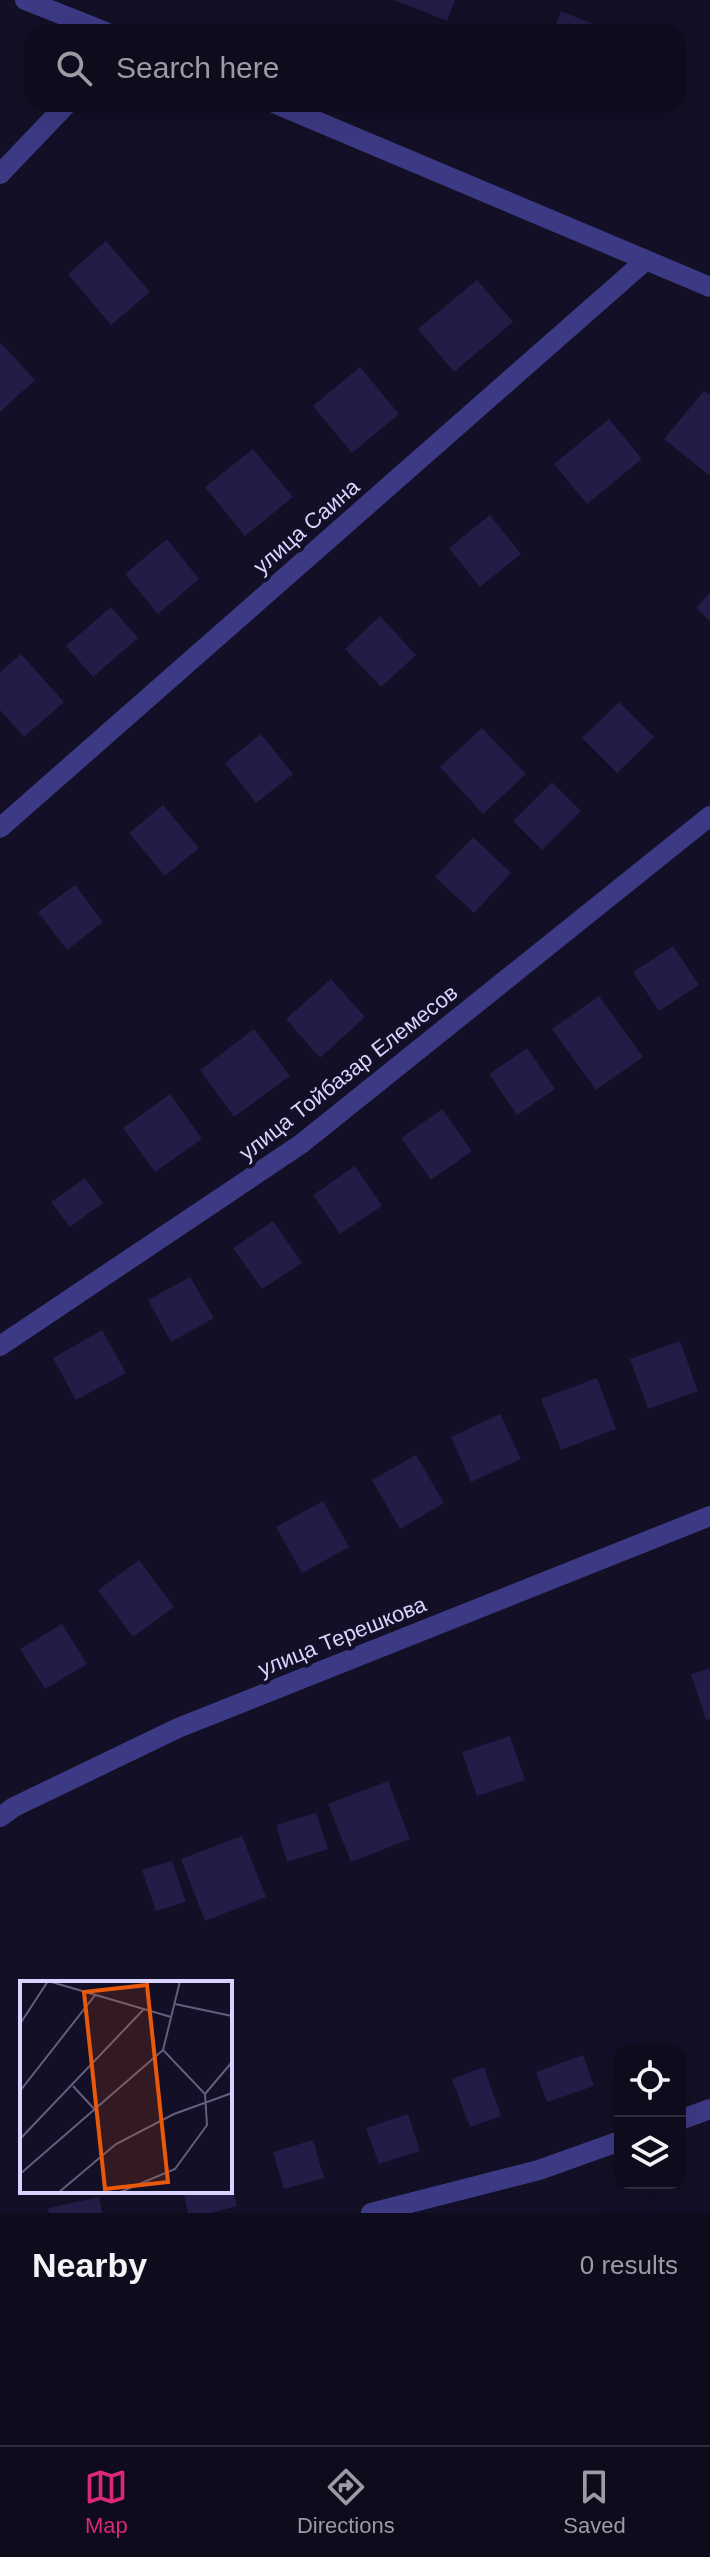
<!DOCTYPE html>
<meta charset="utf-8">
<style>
body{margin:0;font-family:Arial,sans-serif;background:#1c1929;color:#f1f3f6}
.controls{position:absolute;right:24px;bottom:24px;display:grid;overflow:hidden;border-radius:16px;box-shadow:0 8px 32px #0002}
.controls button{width:72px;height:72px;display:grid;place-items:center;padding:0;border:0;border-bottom:2px solid #2e2b3b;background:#0e0b1c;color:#f1f3f6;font:40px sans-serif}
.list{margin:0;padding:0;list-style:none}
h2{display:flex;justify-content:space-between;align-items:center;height:104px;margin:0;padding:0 32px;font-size:34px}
h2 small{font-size:26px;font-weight:400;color:#9b9ba3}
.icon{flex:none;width:44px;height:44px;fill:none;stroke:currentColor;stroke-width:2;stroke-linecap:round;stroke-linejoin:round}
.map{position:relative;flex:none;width:710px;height:2213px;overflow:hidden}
.search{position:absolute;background:#0e0b1c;box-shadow:0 8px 32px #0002;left:24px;right:24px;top:24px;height:88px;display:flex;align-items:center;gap:20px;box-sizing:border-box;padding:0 28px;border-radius:24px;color:#9b9ba3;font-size:30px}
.sheet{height:232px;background:#0e0b1c}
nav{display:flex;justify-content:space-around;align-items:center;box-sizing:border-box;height:112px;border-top:2px solid #2e2b3b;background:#0e0b1c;font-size:22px;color:#9b9ba3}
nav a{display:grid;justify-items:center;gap:4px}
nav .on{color:#db2777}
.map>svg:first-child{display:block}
.building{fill:#241b47}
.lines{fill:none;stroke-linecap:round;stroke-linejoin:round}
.minor{stroke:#3d3a85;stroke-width:20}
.labels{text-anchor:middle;stroke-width:8;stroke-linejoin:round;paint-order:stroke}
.street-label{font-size:22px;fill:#d9d4ff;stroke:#130f26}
.inset-road{fill:none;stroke:#625e7d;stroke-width:2}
.view{fill:#e8590c;fill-opacity:0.15;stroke:#e8590c;stroke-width:4}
.inset-edge{fill:none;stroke:#d9d4ff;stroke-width:4}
</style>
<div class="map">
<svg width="710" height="2213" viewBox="0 0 710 2213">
<rect width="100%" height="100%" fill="#130f26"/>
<!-- building -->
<path class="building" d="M394 0H455L447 21Z
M561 11 613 32H553Z
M106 241 150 292 111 325 68 274Z
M477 280 513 322 454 372 418 329Z
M0 342 35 380 0 412Z
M360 367 399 414 352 453 313 406Z
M704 391 710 395V476L664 439Z
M609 419 642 459 587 504 554 464Z
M253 449 293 497 245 536 205 487Z
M490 515 521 554 480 587 449 548Z
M167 539 199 579 158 614 125 574Z
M710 592V621L696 608Z
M111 607 138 638 93 677 66 646Z
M380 616 416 655 381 687 345 649Z
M21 654 64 702 24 737 0 710V672Z
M619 702 654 737 617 773 582 738Z
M482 728 526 774 483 814 440 767Z
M261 734 293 774 256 803 225 763Z
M552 782 581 811 542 850 513 821Z
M163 805 199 848 165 876 129 833Z
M473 837 511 873 474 913 435 877Z
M75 885 103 922 67 950 38 912Z
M673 946 699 985 659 1011 633 972Z
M331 979 365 1017 320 1058 286 1019Z
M599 996 643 1057 596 1090 552 1029Z
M254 1029 290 1076 234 1117 200 1070Z
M527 1048 555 1089 517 1115 489 1074Z
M170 1094 202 1139 155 1172 123 1128Z
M442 1109 472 1151 431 1180 401 1138Z
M355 1166 382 1206 340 1234 313 1195Z
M85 1178 103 1203 70 1227 51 1202Z
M273 1221 302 1263 262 1289 233 1248Z
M190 1277 214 1318 171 1342 148 1300Z
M102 1330 126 1373 76 1400 53 1358Z
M680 1341 698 1391 648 1409 630 1359Z
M597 1378 616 1429 561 1450 541 1399Z
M500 1414 521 1459 471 1482 451 1437Z
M416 1455 444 1503 400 1529 372 1480Z
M323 1501 349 1547 302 1573 276 1527Z
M139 1560 174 1607 133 1637 98 1590Z
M62 1624 87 1664 45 1689 20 1649Z
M710 1668V1719L706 1720 691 1674Z
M510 1736 525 1780 477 1796 462 1752Z
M388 1781 410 1839 351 1862 328 1804Z
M316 1813 328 1849 287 1862 276 1825Z
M242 1836 266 1897 205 1921 181 1859Z
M172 1861 186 1902 156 1911 142 1870Z
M583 2055 594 2086 547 2102 536 2072Z
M484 2067 501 2116 470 2127 452 2079Z
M408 2114 420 2151 379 2164 366 2128Z
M313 2140 324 2178 284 2189 273 2152Z
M230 2181 237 2206 210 2213H188L183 2191H230Z
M99 2197 102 2213H49L48 2208Z"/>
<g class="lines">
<!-- minor -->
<path class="minor" d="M25 0 106 32
M276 104 710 287
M0 174 67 104
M0 828 645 261
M0 1346 301 1144 710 816
M0 1817 14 1807 178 1728 710 1516
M680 2120 710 2109
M371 2213 539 2170 620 2141"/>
</g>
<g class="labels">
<!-- street labels -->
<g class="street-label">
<text transform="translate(306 526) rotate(-41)" y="8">улица Саина</text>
<text transform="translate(348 1072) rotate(-38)" y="8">улица Тойбазар Елемесов</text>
<text transform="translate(342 1636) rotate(-22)" y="8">улица Терешкова</text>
</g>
</g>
<!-- overview -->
<g transform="translate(20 1981)">
<rect width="212" height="212" fill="#130f26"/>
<path class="inset-road" d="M28 0 151 36M155 23 212 35M0 43 28 0M53 105 77 131M0 110 76 13M185 113 212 81M0 158 124 28M0 193 143 69M38 212 96 163 154 133 212 112M98 212 155 188 187 144 185 113 143 69 160 0"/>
<path class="view" d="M127 4 148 201 85 208 64 11Z"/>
<rect width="212" height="212" class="inset-edge"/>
</g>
</svg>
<div class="controls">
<button><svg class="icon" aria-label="locate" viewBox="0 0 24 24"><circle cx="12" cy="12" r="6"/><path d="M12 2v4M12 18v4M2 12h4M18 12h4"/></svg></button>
<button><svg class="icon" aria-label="layers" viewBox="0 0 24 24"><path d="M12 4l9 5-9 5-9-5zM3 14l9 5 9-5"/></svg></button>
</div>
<div class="search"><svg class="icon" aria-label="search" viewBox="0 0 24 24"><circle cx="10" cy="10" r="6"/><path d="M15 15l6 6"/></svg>Search here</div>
</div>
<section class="sheet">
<h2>Nearby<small>0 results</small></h2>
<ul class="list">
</ul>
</section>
<nav>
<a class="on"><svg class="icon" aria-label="map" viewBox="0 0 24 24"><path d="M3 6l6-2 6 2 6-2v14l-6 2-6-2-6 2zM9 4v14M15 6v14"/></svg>Map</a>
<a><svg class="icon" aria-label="directions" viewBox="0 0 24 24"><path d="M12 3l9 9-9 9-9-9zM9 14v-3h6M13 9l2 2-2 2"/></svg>Directions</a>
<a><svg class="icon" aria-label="saved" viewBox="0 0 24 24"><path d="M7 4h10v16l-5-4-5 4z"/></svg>Saved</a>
</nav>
